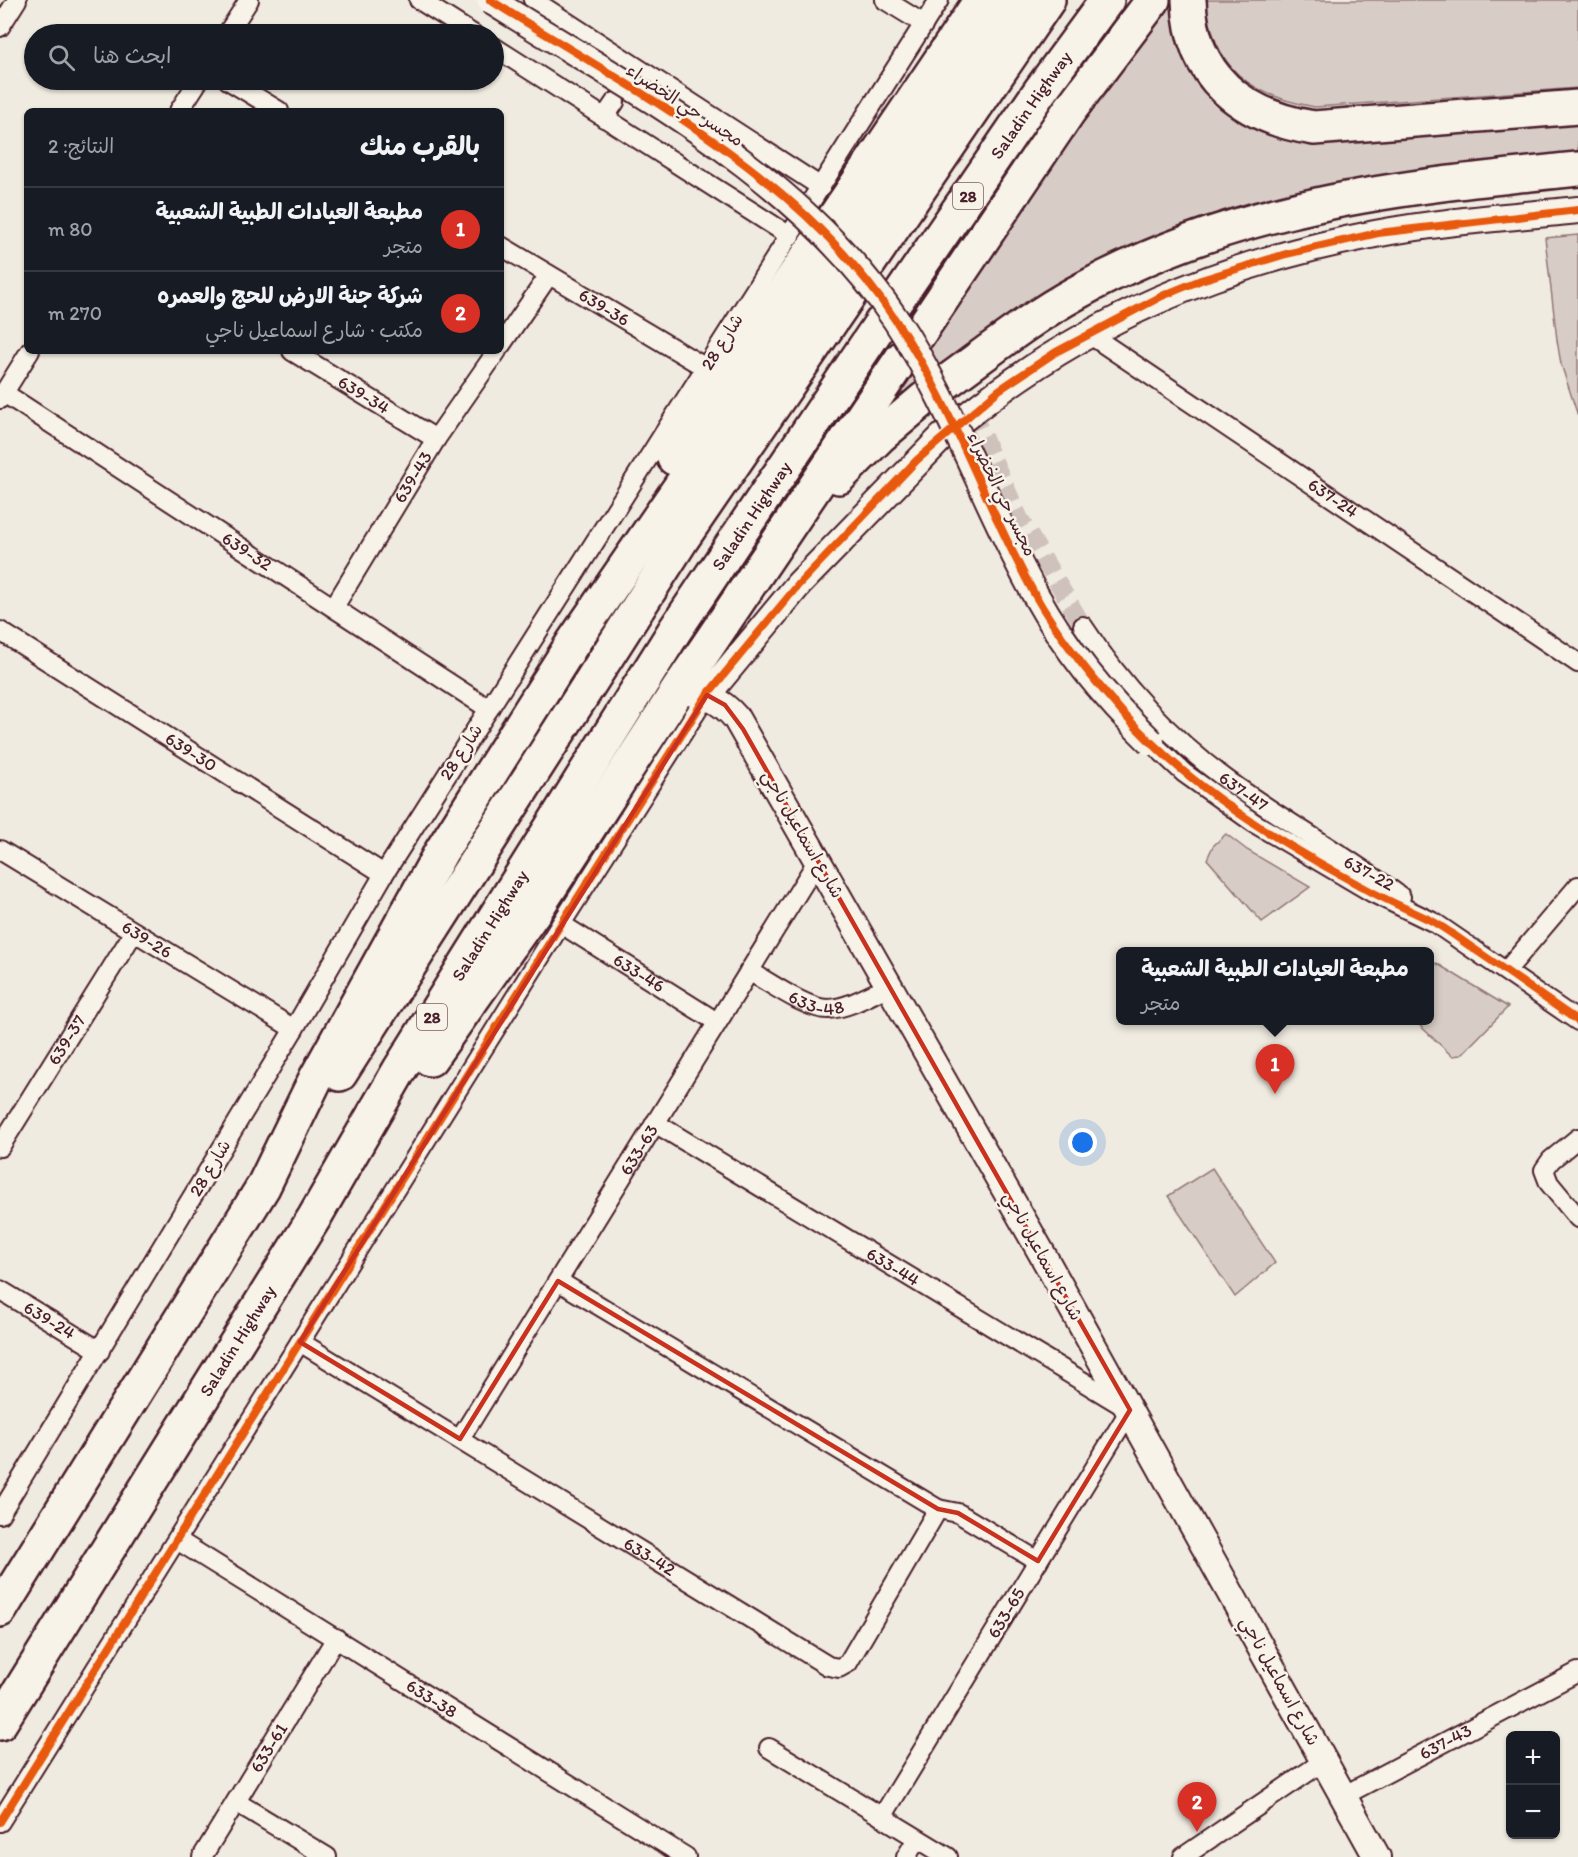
<!DOCTYPE html>
<html lang="ar">
<meta charset="utf-8">
<style>
body{margin:0;font-family:Itim,"Playpen Sans Arabic",sans-serif;background:#242831;color:#f1f3f6;direction:rtl}
.controls{position:absolute;right:18px;bottom:18px;display:grid;overflow:hidden;border-radius:9px;box-shadow:0 2px 4px #0004}
.controls button{width:54px;height:54px;display:grid;place-items:center;padding:0;border:0;border-bottom:2px solid #363941;background:#171b24;color:#f1f3f6;font:30px sans-serif}
.you{position:absolute;left:1083px;top:1143px;width:21px;height:21px;margin:-15px;border:4px solid #fff;border-radius:50%;background:#1a73e8;box-shadow:0 0 0 9px #1a73e833}
.badge{display:grid;place-items:center;width:39px;height:39px;border-radius:50%;background:#d93025;color:#fff;font-size:20px;font-weight:700}
.pin{position:absolute;translate:-50% -50px;filter:drop-shadow(0 2px 3px #0008)}
.pin::after{content:'';position:absolute;top:32px;width:21px;height:18px;background:inherit;clip-path:polygon(0 0,100% 0,50% 100%)}
.popup{position:absolute;left:1116px;top:947px;width:318px;height:78px;box-sizing:border-box;display:grid;place-content:center;border-radius:9px;background:#171b24;filter:drop-shadow(0 2px 4px #0005);font-size:20px;white-space:nowrap;color:#9ea1a6}
.popup b{font-size:22px;color:#f1f3f6}
.popup::after{content:'';position:absolute;left:50%;top:100%;margin-left:-12px;border:12px solid transparent;border-top-color:#171b24}
.list{margin:0;padding:0;list-style:none}
h2{display:flex;justify-content:space-between;align-items:center;height:78px;margin:0;padding:0 24px;font-size:26px}
h2 small{font-size:20px;font-weight:400;color:#9ea1a6}
.list li{display:grid;grid-template-columns:39px 1fr auto;gap:18px;align-items:center;box-sizing:border-box;height:84px;padding:0 24px;border-top:2px solid #363941}
.list b{display:block;font-size:22px;white-space:nowrap}
.list p{margin:0;font-size:20px;white-space:nowrap;color:#9ea1a6}
.list em{font-size:20px;font-style:normal;color:#9ea1a6}
.icon{flex:none;width:33px;height:33px;fill:none;stroke:currentColor;stroke-width:2;stroke-linecap:round;stroke-linejoin:round}
.map{position:relative;flex:none;width:1578px;height:1857px;overflow:hidden;direction:ltr}
.search{position:absolute;background:#171b24;box-shadow:0 2px 4px #0004;left:24px;top:24px;width:480px;height:66px;display:flex;align-items:center;gap:15px;box-sizing:border-box;padding:0 21px;border-radius:33px;color:#9ea1a6;font-size:22px}
.panel{position:absolute;background:#171b24;box-shadow:0 2px 4px #0004;left:24px;top:108px;width:480px;height:246px;border-radius:9px;direction:rtl}
.map>svg:first-child{display:block}
.green{fill:#d8cdc6;stroke:#917678;stroke-width:1.5}
.lines{fill:none;stroke-linecap:round;stroke-linejoin:round}
.street-tunnel{stroke:#cfc2bc;stroke-width:18;stroke-dasharray:18 9;stroke-linecap:butt}
.street-casing{stroke:#4a1f2b;stroke-width:22}
.secondary-casing{stroke:#4a1f2b;stroke-width:30}
.highway-casing{stroke:#4a1f2b;stroke-width:38}
.street{stroke:#f7f3e8;stroke-width:18}
.secondary{stroke:#f7f3e8;stroke-width:26}
.highway{stroke:#f7f3e8;stroke-width:33}
.secondary-bridge-casing{stroke:#4a1f2b;stroke-width:30;stroke-linecap:butt}
.secondary-bridge{stroke:#f7f3e8;stroke-width:26}
.cycleway-casing{stroke:#f7f3e8;stroke-width:11}
.cycleway{stroke:#e8590c;stroke-width:8}
.marked{fill:none;stroke:#c8321e;stroke-width:4.5;stroke-linejoin:round}
.labels{text-anchor:middle;stroke-width:5;stroke-linejoin:round;paint-order:stroke}
.shield{fill:#f7f3e8;stroke:#7e5f64;stroke-width:1.5}
.shield-label{font-size:16px;font-weight:bold;fill:#4a1f2b}
.street-label{font-size:18px;fill:#4a1f2b;stroke:#f7f3e8}
</style>
<div class="map">
<svg width="1578" height="1857" viewBox="0 0 1578 1857">
<rect width="100%" height="100%" fill="#f0ebe0"/>
<filter id="ink" filterUnits="userSpaceOnUse"><feTurbulence type="fractalNoise" baseFrequency=".0167" numOctaves="2"/><feDisplacementMap in="SourceGraphic" scale="12" xChannelSelector="R" yChannelSelector="G"/><feConvolveMatrix kernelMatrix="1 2 1 2 8 2 1 2 1" color-interpolation-filters="sRGB"/></filter>
<g filter="url(#ink)">
<!-- green -->
<path class="green" d="M1170 0H1173C1172 67 1212 112 1273 134L1578 119V158L1468 169 1030 306 875 414Z
M1206 0H1578V88L1315 107C1251 96 1213 69 1206 0Z
M1578 235V416L1561 364 1557 340 1545 238Z
M1226 834 1247 850 1310 887 1262 922 1207 859 1213 846Z
M1436 963 1508 1007 1461 1055 1452 1056 1415 1021 1430 1020V971Z
M1212 1168 1275 1263 1235 1297 1168 1196Z"/>
<g class="lines">
<!-- street-tunnel -->
<path class="street-tunnel" d="M972 412 1019 517 1083 626"/>
<defs>
<g id="street">
<path d="M419 0 473 34"/>
<path d="M533 0 821 187"/>
<path d="M885 0 924 24"/>
<path d="M0 27 17 0"/>
<path d="M227 34 249 0"/>
<path d="M494 47 790 236"/>
<path d="M228 80 279 111"/>
<path d="M179 111 199 80"/>
<path d="M604 118 615 102"/>
<path id="s1" d="M501 246 706 368"/>
<path id="s2" d="M1089 334 1578 663"/>
<path d="M501 345 549 275"/>
<path id="s3" d="M292 351 436 439"/>
<path id="s4" d="M4 393 489 709"/>
<path d="M0 399 30 351"/>
<path id="s5" d="M334 607 436 439 497 351"/>
<path id="s6" d="M1083 626C1122 686 1172 740 1230 782 1285 822 1346 855 1401 897"/>
<path id="s7" d="M0 631 384 874"/>
<path d="M1151 742 1184 773 1254 823 1373 893 1435 923 1578 1021"/>
<path id="s8" d="M0 850 294 1029"/>
<path id="s9" d="M561 924 717 1022"/>
<path id="s10" d="M749 971C769 982 806 1009 828 1009 849 1008 872 994 889 986"/>
<path d="M1506 971 1578 886"/>
<path id="s11" d="M655 1123 1130 1410 882 1817"/>
<path d="M1578 1138 1551 1160 1544 1170 1549 1183 1578 1218"/>
<path id="s12" d="M0 1147 134 932"/>
<path id="s13" d="M0 1290 100 1351"/>
<path id="s14" d="M300 1342 828 1666 839 1668 848 1663 938 1509 558 1281"/>
<path id="s15" d="M460 1439 818 860"/>
<path d="M938 1509 958 1513 1038 1561"/>
<path d="M0 1514 294 1029 384 874 939 0"/>
<path id="s16" d="M177 1540 686 1857"/>
<path d="M769 1748 948 1857"/>
<path id="s17" d="M1343 1796 1578 1672"/>
<path d="M236 1802 327 1857"/>
<path d="M0 1822 561 924 707 695"/>
<path id="s18" d="M202 1857 336 1638"/>
<path d="M906 1857 917 1839"/>
<path d="M1183 1857 1324 1761"/>
</g>
<path id="secondary" d="M963 419C1087 319 1220 264 1375 234 1442 221 1511 217 1578 210
M678 690C703 694 719 698 736 718L1041 1252 1377 1857
M707 695 799 584 942 437"/>
<g id="highway">
<path d="M1189 0C1191 77 1243 117 1314 128L1578 107"/>
<path d="M832 221 981 0"/>
<path d="M850 240 1017 0"/>
<path d="M869 263 1048 0"/>
<path id="s19" d="M896 301 1040 91 1107 0"/>
<path d="M918 335 1069 111 1153 0"/>
<path d="M945 383C988 352 1030 318 1076 293 1236 204 1399 187 1578 169"/>
<path d="M674 458 740 355 816 244"/>
<path d="M839 477 879 437 924 399"/>
<path d="M430 1059 536 909 678 690 902 358"/>
<path d="M340 1074 682 539 854 288"/>
<path d="M0 1610 263 1187 316 1078 441 852 574 641 834 263"/>
<path id="s20" d="M0 1723 314 1218 400 1069 675 630 881 323"/>
</g>
</defs>
<!-- street casing -->
<use href="#street" class="street-casing"/>
<!-- secondary casing -->
<use href="#secondary" class="secondary-casing"/>
<!-- highway casing -->
<use href="#highway" class="highway-casing"/>
<!-- street -->
<use href="#street" class="street"/>
<!-- secondary -->
<use href="#secondary" class="secondary"/>
<!-- highway -->
<use href="#highway" class="highway"/>
<defs>
<path id="secondary-bridge" d="M490 0C636 92 797 172 896 320 952 405 985 504 1035 594 1065 648 1106 699 1151 742"/>
</defs>
<!-- secondary-bridge casing -->
<use href="#secondary-bridge" class="secondary-bridge-casing"/>
<!-- secondary-bridge -->
<use href="#secondary-bridge" class="secondary-bridge"/>
<defs>
<path id="cycleway" d="M490 0C636 92 798 172 896 321 953 406 985 506 1035 595 1059 637 1090 676 1122 712 1190 789 1280 843 1370 891 1390 902 1412 911 1432 921 1448 930 1462 941 1477 951 1511 974 1544 998 1578 1021
M0 1822 561 924 707 695 799 584 917 460 999 390 1056 352 1162 296 1201 280 1286 254 1378 233 1578 210"/>
</defs>
<!-- cycleway casing -->
<use href="#cycleway" class="cycleway-casing"/>
<!-- cycleway -->
<use href="#cycleway" class="cycleway"/>
</g>
</g>
<!-- marked area -->
<path class="marked" d="M707 695 725 705 743 729 1130 1410 1038 1561 958 1513 938 1509 558 1281 460 1439 300 1342Z"/>
<g class="labels">
<!-- shield labels -->
<g class="shield">
<rect x="953" y="183" width="30" height="26" rx="4.5"/>
<rect x="417" y="1004" width="30" height="26" rx="4.5"/>
</g>
<g class="shield-label">
<text x="968" y="202">28</text>
<text x="432" y="1023">28</text>
</g>
<!-- street labels -->
<g class="street-label">
<text transform="translate(685 105) rotate(33)" y="6">مجسر حي الخضراء</text>
<text dy="6" stroke="none"><textPath href="#s19" startOffset="238">Saladin Highway</textPath></text>
<text dy="6" stroke="none"><textPath href="#s1" startOffset="120">639-36</textPath></text>
<text transform="translate(722 342) rotate(-58)" y="6">شارع 28</text>
<text dy="6" stroke="none"><textPath href="#s3" startOffset="84">639-34</textPath></text>
<text dy="6" stroke="none"><textPath href="#s5" startOffset="152">639-43</textPath></text>
<text transform="translate(1002 494) rotate(64)" y="6">مجسر حي الخضراء</text>
<text dy="6" stroke="none"><textPath href="#s2" startOffset="294">637-24</textPath></text>
<text dy="6" stroke="none"><textPath href="#s20" startOffset="1422">Saladin Highway</textPath></text>
<text dy="6" stroke="none"><textPath href="#s4" startOffset="290">639-32</textPath></text>
<text dy="6" stroke="none"><textPath href="#s7" startOffset="226">639-30</textPath></text>
<text transform="translate(461 752) rotate(-57)" y="6">شارع 28</text>
<text dy="6" stroke="none"><textPath href="#s6" startOffset="232">637-47</textPath></text>
<text transform="translate(803 834) rotate(60)" y="6">شارع اسماعيل ناجي</text>
<text transform="translate(1369 873) rotate(28)" y="6">637-22</text>
<text dy="6" stroke="none"><textPath href="#s20" startOffset="936">Saladin Highway</textPath></text>
<text dy="6" stroke="none"><textPath href="#s8" startOffset="172">639-26</textPath></text>
<text dy="6" stroke="none"><textPath href="#s9" startOffset="92">633-46</textPath></text>
<text dy="6" stroke="none"><textPath href="#s10" startOffset="76">633-48</textPath></text>
<text dy="6" stroke="none"><textPath href="#s12" startOffset="126">639-37</textPath></text>
<text dy="6" stroke="none"><textPath href="#s15" startOffset="340">633-63</textPath></text>
<text transform="translate(210 1168) rotate(-59)" y="6">شارع 28</text>
<text transform="translate(1043 1256) rotate(61)" y="6">شارع اسماعيل ناجي</text>
<text dy="6" stroke="none"><textPath href="#s11" startOffset="278">633-44</textPath></text>
<text dy="6" stroke="none"><textPath href="#s13" startOffset="58">639-24</textPath></text>
<text dy="6" stroke="none"><textPath href="#s20" startOffset="450">Saladin Highway</textPath></text>
<text dy="6" stroke="none"><textPath href="#s14" startOffset="410">633-42</textPath></text>
<text transform="translate(1006 1613) rotate(-59)" y="6">633-65</text>
<text transform="translate(1280 1681) rotate(61)" y="6">شارع اسماعيل ناجي</text>
<text dy="6" stroke="none"><textPath href="#s16" startOffset="300">633-38</textPath></text>
<text dy="6" stroke="none"><textPath href="#s17" startOffset="116">637-43</textPath></text>
<text dy="6" stroke="none"><textPath href="#s18" startOffset="128">633-61</textPath></text>
</g>
</g>
</svg>
<div class="controls">
<button>+</button>
<button>−</button>
</div>
<div class="you"></div>
<div class="pin badge" style="left:1275px;top:1094px">1</div>
<div class="popup"><b>مطبعة العيادات الطبية الشعبية</b>متجر</div>
<div class="pin badge" style="left:1197px;top:1832px">2</div>
<div class="search"><svg class="icon" aria-label="search" viewBox="0 0 24 24"><circle cx="10" cy="10" r="6"/><path d="M15 15l6 6"/></svg>ابحث هنا</div>
<section class="panel">
<h2>بالقرب منك<small>النتائج: 2</small></h2>
<ul class="list">
<li><span class="badge">1</span><div><b>مطبعة العيادات الطبية الشعبية</b><p>متجر</p></div><em>80 m</em></li>
<li><span class="badge">2</span><div><b>شركة جنة الارض للحج والعمره</b><p>مكتب · شارع اسماعيل ناجي</p></div><em>270 m</em></li>
</ul>
</section>
</div>
